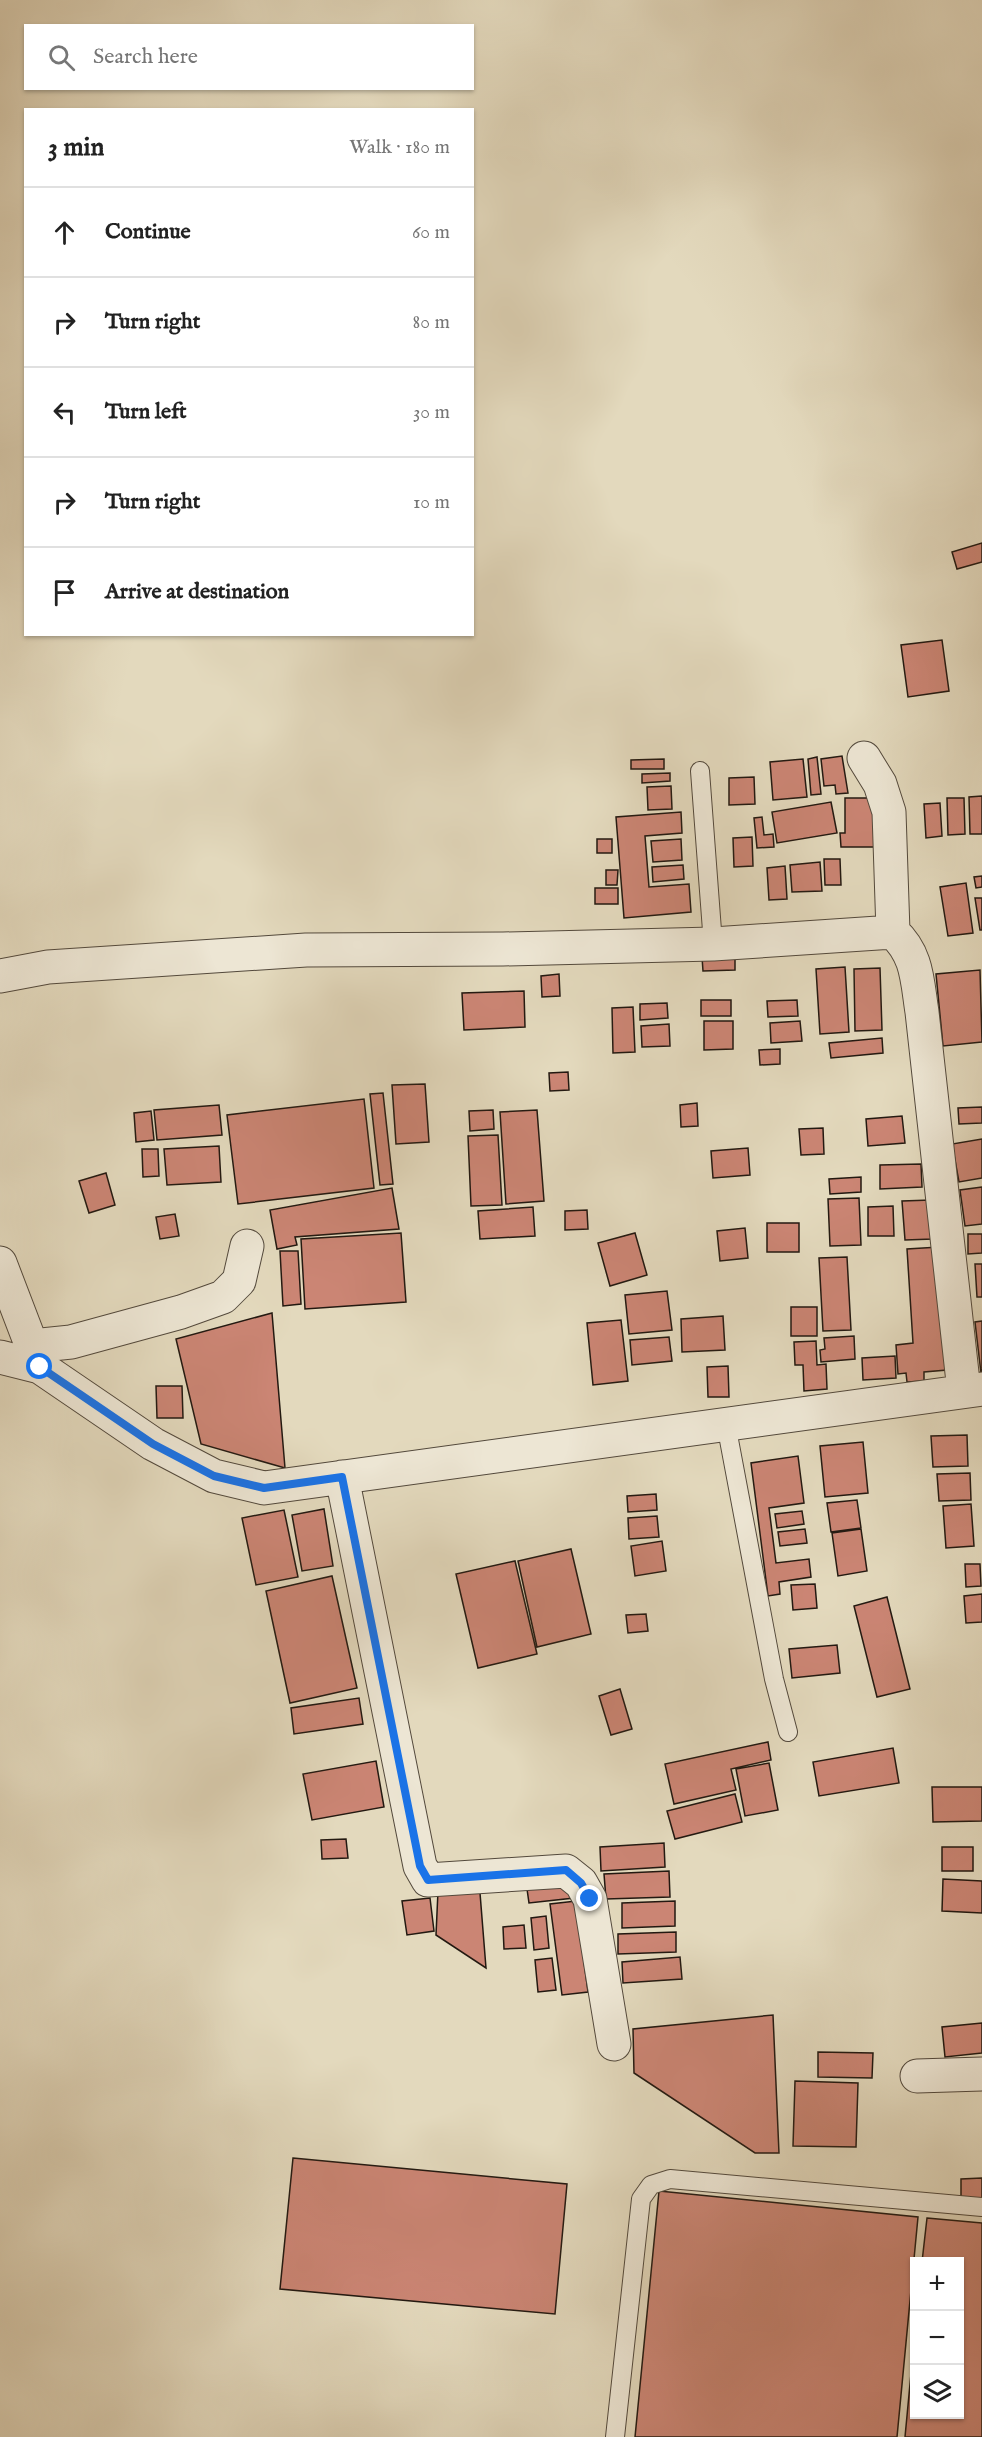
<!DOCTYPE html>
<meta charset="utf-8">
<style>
body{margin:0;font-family:"IM FELL English",serif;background:#f6f6f6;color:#222}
.controls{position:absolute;right:18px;bottom:18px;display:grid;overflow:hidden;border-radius:0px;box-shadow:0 2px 4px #0004}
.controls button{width:54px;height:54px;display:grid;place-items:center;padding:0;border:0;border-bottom:2px solid #e0e0e0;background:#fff;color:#222;font:30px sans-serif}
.stop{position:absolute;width:18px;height:18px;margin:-14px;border:4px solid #1a73e8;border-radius:50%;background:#fff}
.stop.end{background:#1a73e8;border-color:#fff;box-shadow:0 2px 6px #0008}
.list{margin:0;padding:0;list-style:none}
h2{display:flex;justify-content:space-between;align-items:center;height:78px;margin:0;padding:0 24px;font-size:26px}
h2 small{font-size:20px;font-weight:400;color:#767676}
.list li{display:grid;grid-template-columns:39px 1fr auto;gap:18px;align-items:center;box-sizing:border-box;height:90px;padding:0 24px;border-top:2px solid #e0e0e0}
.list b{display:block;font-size:22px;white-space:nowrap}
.list em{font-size:20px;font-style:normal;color:#767676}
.icon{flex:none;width:33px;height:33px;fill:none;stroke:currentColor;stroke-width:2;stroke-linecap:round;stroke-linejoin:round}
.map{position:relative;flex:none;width:982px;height:2437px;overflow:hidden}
.search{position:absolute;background:#fff;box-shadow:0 2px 4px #0004;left:24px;top:24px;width:450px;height:66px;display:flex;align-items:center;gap:15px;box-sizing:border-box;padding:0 21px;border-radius:0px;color:#767676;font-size:22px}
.panel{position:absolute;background:#fff;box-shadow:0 2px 4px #0004;left:24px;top:108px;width:450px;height:528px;border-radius:0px}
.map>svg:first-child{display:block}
.building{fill:#cb8574;stroke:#231911;stroke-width:1.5}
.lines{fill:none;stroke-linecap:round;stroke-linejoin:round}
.service-casing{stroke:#53493c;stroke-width:20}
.minor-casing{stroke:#53493c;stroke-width:35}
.service{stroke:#ede6d4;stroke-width:18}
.minor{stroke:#ede6d4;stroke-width:33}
.route{stroke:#1a73e8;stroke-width:8}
</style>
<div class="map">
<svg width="982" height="2437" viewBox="0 0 982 2437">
<rect width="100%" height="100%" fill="#e3d9bd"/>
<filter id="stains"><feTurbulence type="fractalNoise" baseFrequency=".00333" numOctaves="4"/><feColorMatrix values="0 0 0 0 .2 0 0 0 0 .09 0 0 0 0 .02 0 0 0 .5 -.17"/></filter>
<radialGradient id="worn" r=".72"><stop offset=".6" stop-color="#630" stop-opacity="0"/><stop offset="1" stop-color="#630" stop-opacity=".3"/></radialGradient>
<!-- building -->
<path class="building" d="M982 543V562L957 569 952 552Z
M942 640 949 691 908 697 901 645Z
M842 756 848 793 836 794 835 785 824 786 821 759Z
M817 757 821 794 811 795 808 759Z
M664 759V769H631V760Z
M803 759 807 797 773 800 770 762Z
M670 773V781L642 783V774Z
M754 777 755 804 729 805V778Z
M671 786 672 809 648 810 647 787Z
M982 796V834H970L969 797Z
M845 798H875L881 847H841L840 833H845Z
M947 798H964L965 834 948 835Z
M831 802 837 833 777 843 772 812Z
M940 803 942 836 926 838 924 804Z
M681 812 682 833 645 836 649 887 689 884 691 912 624 918 616 817Z
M762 817 764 835 773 834 774 847 757 848 754 818Z
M752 837 753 866 734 867 733 838Z
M597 839H612V853H597Z
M681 839 682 860 653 862 651 841Z
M824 859H840L841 885H825Z
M820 862 822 891 792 892 790 865Z
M683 865 684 879 653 882 652 867Z
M785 866 787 899 769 900 767 868Z
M606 870H618L617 885H606Z
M982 876V887L976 888 974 877Z
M966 883 973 933 948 936 940 887Z
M595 888H618V904H595Z
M975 898H982V930H980Z
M735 956V970L703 971 702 957Z
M845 967 849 1032 820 1034 816 969Z
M880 968 882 1030 855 1031 854 969Z
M980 970 982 1042 943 1046 936 974Z
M559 974 560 996 542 997 541 976Z
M524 991 525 1027 464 1030 462 993Z
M701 1000H731V1016H701Z
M797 1000 798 1016 768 1017 767 1001Z
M667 1003 668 1018 640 1020V1004Z
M633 1007 635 1052 613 1053 612 1008Z
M704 1021H733V1049L704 1050Z
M800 1021 802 1041 771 1043 770 1023Z
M669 1024 670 1046 642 1047 641 1026Z
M882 1038 883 1053 831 1058 829 1043Z
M780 1049V1064L760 1065 759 1050Z
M568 1072 569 1090 550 1091 549 1073Z
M425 1084 429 1142 396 1144 392 1085Z
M383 1093 393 1184 380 1185 370 1094Z
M364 1099 374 1188 238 1204 227 1115Z
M697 1103 698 1126 681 1127 680 1105Z
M219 1105 222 1135 157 1140 154 1110Z
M982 1107V1123L959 1124 958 1108Z
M493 1110 494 1129 470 1131 469 1111Z
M537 1110 544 1201 506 1204 500 1112Z
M151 1111 154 1140 136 1142 134 1113Z
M902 1116 905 1143 868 1146 866 1119Z
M823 1128 824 1154 801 1155 799 1129Z
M498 1135 502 1205 471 1206 468 1136Z
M982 1139V1178L959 1182 952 1144Z
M219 1146 221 1182 167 1185 164 1149Z
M748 1148 750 1175 713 1178 711 1151Z
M142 1149H158L159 1176 143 1177Z
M921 1164 922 1187 880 1189V1165Z
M106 1173 115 1205 89 1213 79 1181Z
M861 1177V1192L830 1194 829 1179Z
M982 1187V1224L965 1226 960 1190Z
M392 1188 399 1229 295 1237 297 1245 277 1249 270 1210Z
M859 1198 861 1245 830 1246 828 1199Z
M931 1200 933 1239 905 1240 902 1201Z
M893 1206 894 1236H868V1207Z
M533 1207 535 1236 480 1239 478 1211Z
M587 1210 588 1229 565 1230V1211Z
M175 1214 179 1236 160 1239 156 1217Z
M767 1223H799V1252H767Z
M745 1228 748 1258 720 1261 717 1231Z
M401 1233 406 1302 305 1309 301 1239Z
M635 1233 647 1275 610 1286 598 1243Z
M968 1234H982V1253L968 1254Z
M939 1247 947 1370 924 1372V1381L907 1382 906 1373 898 1374 896 1345 913 1343 907 1249Z
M280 1251H298L301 1304 283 1306Z
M847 1257 851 1330 823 1331 819 1258Z
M975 1264H982V1297H977Z
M667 1291 672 1330 629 1334 625 1295Z
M791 1307H817V1336H791Z
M272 1313 285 1468 201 1444 176 1339Z
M723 1316 725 1350 682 1352 681 1319Z
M621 1320 628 1381 593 1385 587 1323Z
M982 1321V1373H981L975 1322Z
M854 1336 855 1359 821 1362 820 1350 825 1349 824 1338Z
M669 1337 672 1361 632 1365 630 1340Z
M816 1341 817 1365 826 1364 827 1389 804 1391 803 1365H795L794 1342Z
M895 1356 896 1378 863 1380 862 1358Z
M728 1366 729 1397H708L707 1367Z
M156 1386H182L183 1418H157Z
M967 1435 968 1466 933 1467 931 1436Z
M863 1442 868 1493 825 1497 820 1446Z
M798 1456 804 1503 769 1508 776 1563 809 1559 811 1577 779 1582 780 1594 768 1596 751 1463Z
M970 1473 971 1500 939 1501 937 1474Z
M656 1494 657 1510 628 1512 627 1496Z
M857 1500 861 1528 831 1532 827 1503Z
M971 1504 974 1546 946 1548 943 1506Z
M324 1509 333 1566 302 1571 292 1515Z
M284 1510 298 1577 256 1585 242 1518Z
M802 1511 804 1524 777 1528 775 1514Z
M657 1516 659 1537 629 1539 628 1518Z
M805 1529 807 1543 780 1546 778 1532Z
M861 1529 867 1571 838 1576 832 1533Z
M662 1541 666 1571 635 1576 631 1546Z
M571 1549 591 1634 537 1647 518 1561Z
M515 1561 537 1654 478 1668 456 1574Z
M965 1564H980L981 1586 966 1587Z
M332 1576 357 1688 290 1703 266 1591Z
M815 1584 817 1608 793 1610 791 1585Z
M982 1594V1622L966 1623 964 1596Z
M887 1597 910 1689 877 1697 854 1606Z
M646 1614 648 1631 628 1633 626 1615Z
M837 1645 840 1673 792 1678 789 1649Z
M620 1689 632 1729 611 1735 599 1696Z
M359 1698 363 1724 294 1734 291 1708Z
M768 1742 771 1760 731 1769 736 1790 674 1804 665 1764Z
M893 1748 899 1783 819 1796 813 1762Z
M376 1761 384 1807 312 1820 303 1774Z
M769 1763 778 1810 745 1816 736 1769Z
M932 1787H982V1821L933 1822Z
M735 1794 742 1822 675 1839 667 1811Z
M346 1839 348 1858 322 1859 321 1840Z
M664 1843 665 1867 601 1871 600 1847Z
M942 1847H973V1871H942Z
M669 1871 670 1897 606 1899 604 1874Z
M943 1879 982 1881V1913L942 1911Z
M572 1884 574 1898 529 1903 527 1889Z
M438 1891 480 1893 486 1968 436 1935Z
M430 1898 434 1931 407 1935 402 1901Z
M576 1901 588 1992 562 1995 550 1904Z
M675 1901V1926L622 1928V1903Z
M546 1916 549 1948 534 1950 531 1918Z
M524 1925 526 1948 504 1949 503 1927Z
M676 1932V1952L618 1954V1934Z
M680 1957 682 1979 623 1983 622 1962Z
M552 1958 556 1990 538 1992 535 1960Z
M773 2015 779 2153H755L634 2073 633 2029Z
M982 2023V2053L945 2057 942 2027Z
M818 2052 873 2053 872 2078 818 2077Z
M795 2081 858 2083 856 2147 793 2146Z
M293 2158 567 2184 555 2314 280 2289Z
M982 2178V2198L961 2199V2179Z
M659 2191 918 2217 897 2437H635Z
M927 2218 982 2223V2437H905L914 2342V2414H960V2262H922Z"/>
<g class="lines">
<defs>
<path id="service" d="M700 771 713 944
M726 1424 774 1679 788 1732
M615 2437 641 2199 651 2185 670 2179 982 2207"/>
<path id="minor" d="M864 758 880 784 889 812 893 932
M0 976 48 967 306 950 503 949 713 944 893 932C918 955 917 981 922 1012L964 1391
M0 1263 39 1365
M32 1346 71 1342 181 1312 223 1297 239 1281 247 1246
M0 1357 40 1367 153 1444 214 1476 264 1488 982 1389
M342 1477 420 1866 428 1880 566 1871 581 1883 590 1899 614 2044
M917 2076 982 2074"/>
</defs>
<!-- service casing -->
<use href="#service" class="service-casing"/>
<!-- minor casing -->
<use href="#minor" class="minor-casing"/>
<!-- service -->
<use href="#service" class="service"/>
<!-- minor -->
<use href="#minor" class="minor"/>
</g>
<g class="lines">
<!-- route -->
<path class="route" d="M40 1367 153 1444 214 1476 264 1488 342 1477 420 1866 428 1880 566 1870 581 1883 590 1899"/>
</g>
<rect width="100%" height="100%" filter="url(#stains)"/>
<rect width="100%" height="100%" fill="url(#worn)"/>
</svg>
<div class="controls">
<button>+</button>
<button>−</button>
<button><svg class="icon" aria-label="layers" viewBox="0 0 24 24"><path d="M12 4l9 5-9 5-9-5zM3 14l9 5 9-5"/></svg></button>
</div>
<div class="stop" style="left:40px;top:1367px"></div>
<div class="stop end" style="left:590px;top:1899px"></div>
<div class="search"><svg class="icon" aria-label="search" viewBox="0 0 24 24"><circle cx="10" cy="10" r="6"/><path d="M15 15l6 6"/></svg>Search here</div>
<section class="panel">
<h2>3 min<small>Walk · 180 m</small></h2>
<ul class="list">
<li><svg class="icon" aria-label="ahead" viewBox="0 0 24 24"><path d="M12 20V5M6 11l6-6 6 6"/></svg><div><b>Continue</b></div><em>60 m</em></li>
<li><svg class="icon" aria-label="right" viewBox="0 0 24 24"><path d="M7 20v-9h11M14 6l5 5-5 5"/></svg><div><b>Turn right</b></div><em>80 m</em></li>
<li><svg class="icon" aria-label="left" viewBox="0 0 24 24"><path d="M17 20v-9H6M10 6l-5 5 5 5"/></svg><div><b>Turn left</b></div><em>30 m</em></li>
<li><svg class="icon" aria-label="right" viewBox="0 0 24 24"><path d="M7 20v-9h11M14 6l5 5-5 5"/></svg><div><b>Turn right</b></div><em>10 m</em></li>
<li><svg class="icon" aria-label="arrive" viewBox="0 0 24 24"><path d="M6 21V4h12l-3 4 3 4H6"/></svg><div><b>Arrive at destination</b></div></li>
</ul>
</section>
</div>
